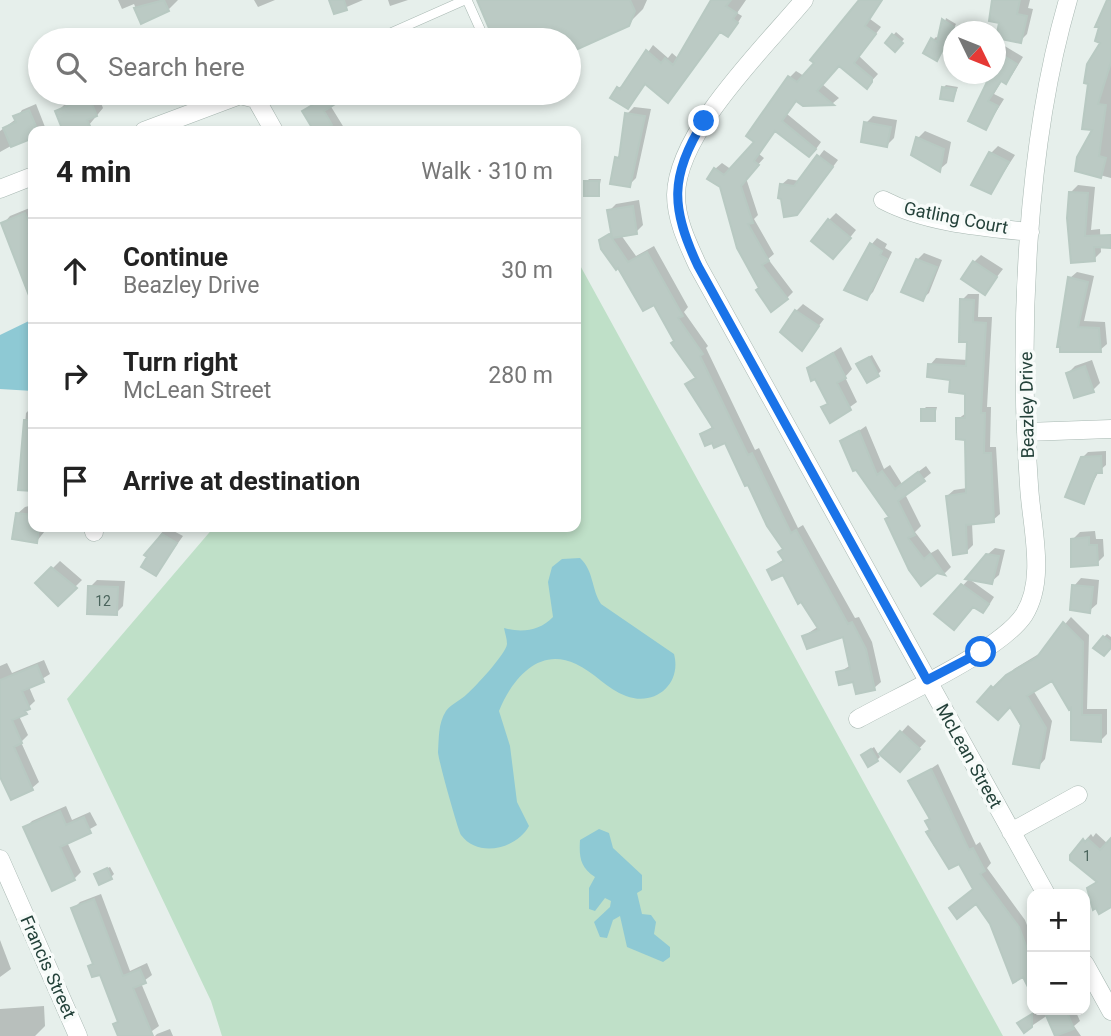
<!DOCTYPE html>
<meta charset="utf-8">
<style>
body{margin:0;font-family:Roboto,sans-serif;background:#f6f6f6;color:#222}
.controls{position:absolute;right:21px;bottom:21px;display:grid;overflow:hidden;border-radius:14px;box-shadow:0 4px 10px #0003}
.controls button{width:63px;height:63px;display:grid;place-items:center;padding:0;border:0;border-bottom:2px solid #e0e0e0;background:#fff;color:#222;font:35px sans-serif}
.compass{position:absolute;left:943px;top:21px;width:63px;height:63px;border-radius:50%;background:#fff;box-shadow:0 4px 10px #0003;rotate:133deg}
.stop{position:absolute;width:21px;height:21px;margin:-16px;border:5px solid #1a73e8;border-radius:50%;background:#fff}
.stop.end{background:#1a73e8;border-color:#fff;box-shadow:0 2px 7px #0008}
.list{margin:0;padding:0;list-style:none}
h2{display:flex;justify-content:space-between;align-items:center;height:91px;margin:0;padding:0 28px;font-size:30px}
h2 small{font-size:23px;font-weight:400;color:#767676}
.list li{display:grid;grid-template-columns:46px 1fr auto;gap:21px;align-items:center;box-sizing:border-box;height:105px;padding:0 28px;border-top:2px solid #e0e0e0}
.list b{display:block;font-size:26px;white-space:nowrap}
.list p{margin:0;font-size:23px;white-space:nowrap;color:#767676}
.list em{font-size:23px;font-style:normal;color:#767676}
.icon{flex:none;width:38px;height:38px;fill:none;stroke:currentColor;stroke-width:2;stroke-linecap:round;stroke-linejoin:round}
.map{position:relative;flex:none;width:1111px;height:1036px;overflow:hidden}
.search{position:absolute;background:#fff;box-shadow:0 4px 10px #0003;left:28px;top:28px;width:553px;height:77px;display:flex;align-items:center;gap:18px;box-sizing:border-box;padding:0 24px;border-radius:38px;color:#767676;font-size:26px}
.panel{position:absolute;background:#fff;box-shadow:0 4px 10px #0003;left:28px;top:126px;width:553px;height:406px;border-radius:14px}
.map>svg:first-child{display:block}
.green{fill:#bfe0c8}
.water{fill:#8ec9d4}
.shadow{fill:#0003}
.building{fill:#bbcac4;stroke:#b8c9c2;stroke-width:2}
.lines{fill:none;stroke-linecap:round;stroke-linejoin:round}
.lane-casing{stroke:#a8b8b2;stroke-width:10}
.street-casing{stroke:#a8b8b2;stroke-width:19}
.lane{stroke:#fff;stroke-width:9}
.street{stroke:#fff;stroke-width:18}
.route{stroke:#1a73e8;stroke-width:9}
.labels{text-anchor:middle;stroke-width:7;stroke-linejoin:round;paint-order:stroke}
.number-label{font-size:14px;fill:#4a645c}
.street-label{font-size:18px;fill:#24423a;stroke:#f7fbf9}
</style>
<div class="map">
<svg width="1111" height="1036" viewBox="0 0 1111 1036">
<rect width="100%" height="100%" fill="#e6efeb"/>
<!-- green -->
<path class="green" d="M576 258 1003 1036H222L211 1001 67 699 214 527H576Z"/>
<!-- water -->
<path class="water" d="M33 319V391L0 389V335Z
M580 558C594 571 591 588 601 604L674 654C682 684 655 707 626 696 607 689 594 672 576 664 539 646 512 679 499 711L510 746 517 802 529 826C517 848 479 859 461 835 458 830 438 759 438 752 439 739 438 723 446 711 451 704 461 700 467 694 475 687 506 654 507 644 507 639 505 633 504 628 521 633 540 631 553 617L548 582 552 567 562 559Z
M599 829 609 833 613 848 642 875V890L637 893 642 914 651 915 656 922 654 934 670 947V957L663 962 627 947 620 916 613 920 607 938 600 937 594 922 610 907 611 901 605 898 595 911 589 909V888L595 877C580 867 579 857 580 840Z"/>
<!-- shadow -->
<path class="shadow" d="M118 0H178L168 10 142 22 134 4 122 9Z
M254 0H275L258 7Z
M331 0H363L335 12Z
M388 0H408L390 6Z
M478 0H647L643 9 628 24 569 51V40H496Z
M713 0H746L737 13 742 16 734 29 721 31 674 95 646 83 628 107 618 88 626 84 653 45 668 58 672 53 679 59Z
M861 0H882L870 19 881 27 859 56 878 74 867 86 839 64 822 84 839 98 833 103 803 105 797 100 787 114 821 142 816 149 776 130 759 154 764 158 746 178 758 215 754 219 774 254 768 259 793 292 787 298 761 287 715 169 722 163 732 170 756 141 749 136 790 77 796 71 804 76Z
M1007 0H1030L1028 8 1033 9 1027 34 1020 41Z
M1107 0H1111V178L1077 169 1095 129 1103 42 1097 40 1101 14Z
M946 18 956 24 939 56 933 40 936 37 940 39Z
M896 32 904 39 895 50 887 43Z
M998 42 1023 57 1012 75 1005 82 1002 80 994 94 1004 99 986 128 989 82 982 78 985 74H996Z
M946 85 958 87 953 100 943 88Z
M92 93H97L103 108 89 125 57 112 64 105Z
M327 93H350L330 105 346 131H315L304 111Z
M36 104 45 127 0 152V131L16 119 22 110Z
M634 107 651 109 636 178 629 185 617 158 622 153 627 114Z
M873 116 897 120 894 138 887 145 866 123Z
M925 131 951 142 947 163 940 169 923 162 918 138Z
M998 146 1015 155 991 192V153Z
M824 150 838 160 803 207 781 185 788 179 800 181Z
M589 179H601L598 194 586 182Z
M1078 185 1095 187 1091 230 1100 229 1101 252 1094 259 1072 261 1071 192Z
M639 200 643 225 636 232 621 235 636 256 654 246 688 307 684 312 708 346 706 348 755 450 759 448 798 528 803 525 855 618 859 617 872 642 881 682 874 688 838 673 851 665 844 634 804 636 819 626 784 572 769 570 784 559 785 548 726 440 702 435 713 426 687 384 697 376 654 303 601 241 612 231 609 211 616 204Z
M32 207 33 289 29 291 3 224 10 216Z
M836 213 856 230 840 250 829 220Z
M877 238 887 244 885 248 892 252 873 292 867 298 871 245Z
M924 253 942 260 929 293 922 299 917 260Z
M981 255 1003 269 985 292 974 262Z
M1077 272 1094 276 1084 321 1105 322 1107 344 1100 350 1062 351 1070 278Z
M968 294H979L978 317H992L987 407H991L990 447H996L1000 514 993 520 972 523 973 545 966 552 947 496 954 490 967 488 966 438 958 419 966 413 967 392 952 378 930 365 936 358 968 360 969 341 962 300Z
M803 304 824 319 802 348 796 311Z
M841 347 852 369 845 377 857 402 830 421 823 408 829 402 809 368Z
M872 355 881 371 878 374 861 361Z
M1092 360 1100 383 1093 390 1068 373 1075 366Z
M33 406V489L20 488 26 413Z
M926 407H937L934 419 923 410Z
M866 426 884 469 890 465 902 484 926 466 931 473 905 494 921 526 915 532 931 553 938 549 951 567 945 573 937 571 921 583 890 516 843 442Z
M1106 451V465L1099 471 1083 502 1082 458 1088 452Z
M33 505V527H48L37 541 17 514 25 507Z
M166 527 183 536 156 574 146 554Z
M1095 531 1096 539H1103L1104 556 1097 563 1073 539 1080 532Z
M995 548 1005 550 999 575 991 582 987 555Z
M60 561 82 580 58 604 38 583Z
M1081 578 1099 580 1097 604 1089 611 1074 586Z
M969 579 994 597 989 605 983 611 974 605 937 613Z
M97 580 125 581 123 606 116 613 90 587Z
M1071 617 1089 635 1087 709H1107V734L1100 741 1052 679 1033 690 1052 721 1045 759 1039 766 1010 704 980 702 999 681 1001 683 1014 669 1042 652Z
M1107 634 1111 637V646L1104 637Z
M44 660 50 674 29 687 35 701 19 716 28 735 21 742 39 782 32 788 0 757V666L7 663 12 673Z
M908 725 926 741 907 762 882 754Z
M874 747 880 757 877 760 863 755Z
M938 764 976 845 980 842 991 863 987 868 1025 920 1032 938V991L959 861 937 844 934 846 928 833 931 829V818L911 782Z
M66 806 72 820 90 812 97 825 67 842 81 872 74 879 25 828 32 821Z
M1096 833 1108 844 1111 841V905L1102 910 1094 908 1089 889 1098 881 1072 855 1091 834 1093 837Z
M110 867 114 874 111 877 99 872Z
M101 894 130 971 147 963 152 975 141 983 159 1026 145 1036H127L101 972 90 967 94 962 73 909 80 902Z
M0 940 11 969 0 977Z
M44 1006 45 1026 35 1036H0V1009Z
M1037 1010H1075L1080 1021 1074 1026 1081 1036H1057L1048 1015 1024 1031 1020 1023Z
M170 1029 173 1036H155L157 1034Z"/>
<!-- building -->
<path class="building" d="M164 0 169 11 141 24 134 8Z
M329 0H344L347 10 334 14Z
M477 0H630L635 11 629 26 569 53V40H494Z
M711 0H731L726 6 737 13 733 19 738 23 728 37 720 32 668 103 645 84 628 109 610 98 617 87 620 89 646 50 661 63 665 58 673 65Z
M859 0H882L865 26 876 34 854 63 872 78V82L867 89 839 66 817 91 834 105 803 106 796 101 782 121 816 149 809 157 775 131 754 161 759 165 741 186 753 223 748 224 769 261 762 265 788 299 771 312 756 290 759 288 737 248 720 187 707 179 714 168 724 175 754 142 746 136 788 76 797 82 814 63 810 60Z
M992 0H1020L1017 14 1027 16 1021 43 996 38 999 23 989 21Z
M1107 0H1111V62L1098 104 1106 105 1099 156 1106 158 1101 178 1075 171 1077 157 1092 130 1082 129 1088 84 1084 83 1087 64 1100 43 1095 41 1099 27H1095Z
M942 19 954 27 937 61 923 53 931 38 937 42Z
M892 34 903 43 895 52 885 43Z
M996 51 1017 64 1006 84 1001 81 988 101 998 106 986 130 968 121 987 82 972 74H996Z
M942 87 956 89 953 101 940 99Z
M333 93H353L324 111 332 125 322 131H314L302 111Z
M89 97 97 116 87 120 90 126 77 131H63L55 111Z
M29 110 38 131H33V138L11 147 3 128 16 122 13 116Z
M625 113 645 116 630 187 610 184 615 157 619 158Z
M864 122 891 127 887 147 861 142Z
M916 137 944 149 940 172 911 155Z
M989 152 1009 162 991 194 971 185Z
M817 155 833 167 797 215 784 217 781 199 778 198 780 184 794 186Z
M584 181H599V196H584Z
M1069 192 1088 193 1085 236 1111 235V248L1094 247 1095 261 1071 263 1067 218Z
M633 206 637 234 612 238 607 210Z
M25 213 33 232 29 234 33 243V306L1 223Z
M828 219 851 238 833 259 811 241Z
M609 234 628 262 647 252 683 316 678 318 703 354 700 356 748 455 752 453 791 533 796 530 848 624 852 622 866 649 875 690 856 694 853 682 839 685 836 672 850 669 843 637 807 649 802 636 819 630 801 602 798 604 783 575 772 580 767 570 784 561 778 552 783 549 767 526 748 485 745 486 725 443 714 448 712 443 705 446 700 434 713 428 685 384 696 378 671 343 674 341 654 305 643 311 618 268 616 270 601 249 599 240Z
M870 243 882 251 880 255 887 259 867 300 844 290Z
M916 259 937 267 923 301 901 292Z
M973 261 997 277 985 295 961 279Z
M1068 277 1088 282 1078 327 1099 328 1101 352H1060V347H1057Z
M960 299 974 300 973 322 986 323 981 413H985L984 453H991L994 522 966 525 967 553 953 555 946 496 966 493 965 440 956 439V418H965V394L949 392 950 380 927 377 928 364 966 366 967 342H959Z
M795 310 819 326 802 351 780 332Z
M833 353 846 378 837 383 851 410 830 423 821 407 828 404 815 379 811 381 807 368Z
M869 357 879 376 867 383 856 364Z
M1085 366 1094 392 1074 398 1066 373Z
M921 409H935V421H921Z
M24 420H33V491L18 490Z
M859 431 877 475 882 471 895 489 918 472 925 481 898 501 915 535 908 538 924 559 930 554 945 575 937 573 921 586 909 570 885 519 889 517 856 470 853 471 840 441Z
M1101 456 1102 473H1096L1084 504 1065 497 1081 457Z
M16 513 33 515V527H39L37 543 12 539Z
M162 534 177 543 156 576 141 567 147 557 144 555Z
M1089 537V545H1097L1098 565 1071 567V539Z
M986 554 999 556 992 584 965 579Z
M51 567 77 588 58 606 35 583Z
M961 584 989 604 983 613 973 607 954 630 934 614Z
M1072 585 1093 587 1090 613 1070 610Z
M88 586 118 587 117 615 87 614Z
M1063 622 1083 642 1082 715H1101V742L1071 740V708L1069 710 1052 681 1027 696 1046 728 1039 768 1013 764 1021 725 1010 707 998 720 977 702 991 686 993 688 1006 675 1037 657Z
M1103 636 1111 642V648L1104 656 1093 648Z
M37 665 44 682 22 691 30 709 25 711 27 714 12 720 22 743 14 747 33 790 11 800 0 777V680Z
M900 731 920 749 900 772 879 754Z
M871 749 878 761 868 767 861 755Z
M931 769 969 850 973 848 985 871 980 874 1019 927 1032 962V995L1023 977 1013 983 990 924 976 904 957 919 949 908 973 889 959 864 949 869 926 832 930 830 925 821 930 819 908 781Z
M60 811 66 825 84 817 91 833 60 847 75 880 52 891 23 827Z
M1111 838V907L1099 914 1096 908 1093 910 1087 888 1097 882 1070 860V855L1083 839 1085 842 1088 839 1100 850Z
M107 868 112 879 99 885 94 874Z
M94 899 123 976 140 969 146 983 133 988 153 1036H118L113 1024 118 1022 100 975 92 977 88 966 93 964 71 908Z
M1052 1010H1066L1074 1029 1055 1036 1045 1013Z
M1032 1014V1027L1024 1033 1017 1023Z"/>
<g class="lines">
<defs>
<path id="lane" d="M467 0 485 40
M379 38 465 0
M508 93 511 99"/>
<path id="street" d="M804 0C764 48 677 132 676 195 676 220 688 244 698 266L1046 894
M144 131 240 95 256 99 274 131
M0 189 33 176
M883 200C927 223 982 227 1030 232
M1026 432 1111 429
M93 527 94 532
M858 719C899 696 1000 651 1024 615 1047 579 1031 525 1029 485 1018 335 1026 144 1068 0
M1011 832 1078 795
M0 859 78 1036
M1085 964 1111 1011"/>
</defs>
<!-- lane casing -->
<use href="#lane" class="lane-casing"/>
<!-- street casing -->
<use href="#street" class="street-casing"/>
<!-- lane -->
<use href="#lane" class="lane"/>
<!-- street -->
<use href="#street" class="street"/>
</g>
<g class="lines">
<!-- route -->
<path class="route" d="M704 121C669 176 671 209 698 266L927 680 981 652"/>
</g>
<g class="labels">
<!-- number labels -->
<g class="number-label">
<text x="103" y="606">12</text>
<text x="1087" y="861">1</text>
</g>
<!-- street labels -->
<g class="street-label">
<text transform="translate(956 218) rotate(11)" y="6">Gatling Court</text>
<text transform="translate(1027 405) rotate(-91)" y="6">Beazley Drive</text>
<text transform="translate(969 756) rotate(61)" y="6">McLean Street</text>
<text transform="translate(48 967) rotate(66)" y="6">Francis Street</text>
</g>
</g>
</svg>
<div class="controls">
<button>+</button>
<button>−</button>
</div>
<svg class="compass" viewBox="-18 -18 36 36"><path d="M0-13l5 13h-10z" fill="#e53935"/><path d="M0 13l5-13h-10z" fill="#767676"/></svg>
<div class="stop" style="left:981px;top:652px"></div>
<div class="stop end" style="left:704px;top:121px"></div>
<div class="search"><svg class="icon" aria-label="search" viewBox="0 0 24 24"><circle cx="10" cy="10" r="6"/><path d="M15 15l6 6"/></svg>Search here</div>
<section class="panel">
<h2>4 min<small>Walk · 310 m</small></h2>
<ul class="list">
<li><svg class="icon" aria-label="ahead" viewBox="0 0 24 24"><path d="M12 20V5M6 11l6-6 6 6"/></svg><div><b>Continue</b><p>Beazley Drive</p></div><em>30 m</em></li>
<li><svg class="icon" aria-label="right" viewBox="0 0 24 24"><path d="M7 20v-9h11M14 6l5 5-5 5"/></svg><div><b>Turn right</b><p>McLean Street</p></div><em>280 m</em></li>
<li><svg class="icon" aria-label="arrive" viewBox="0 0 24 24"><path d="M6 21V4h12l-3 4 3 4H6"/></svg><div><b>Arrive at destination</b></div></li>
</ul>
</section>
</div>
